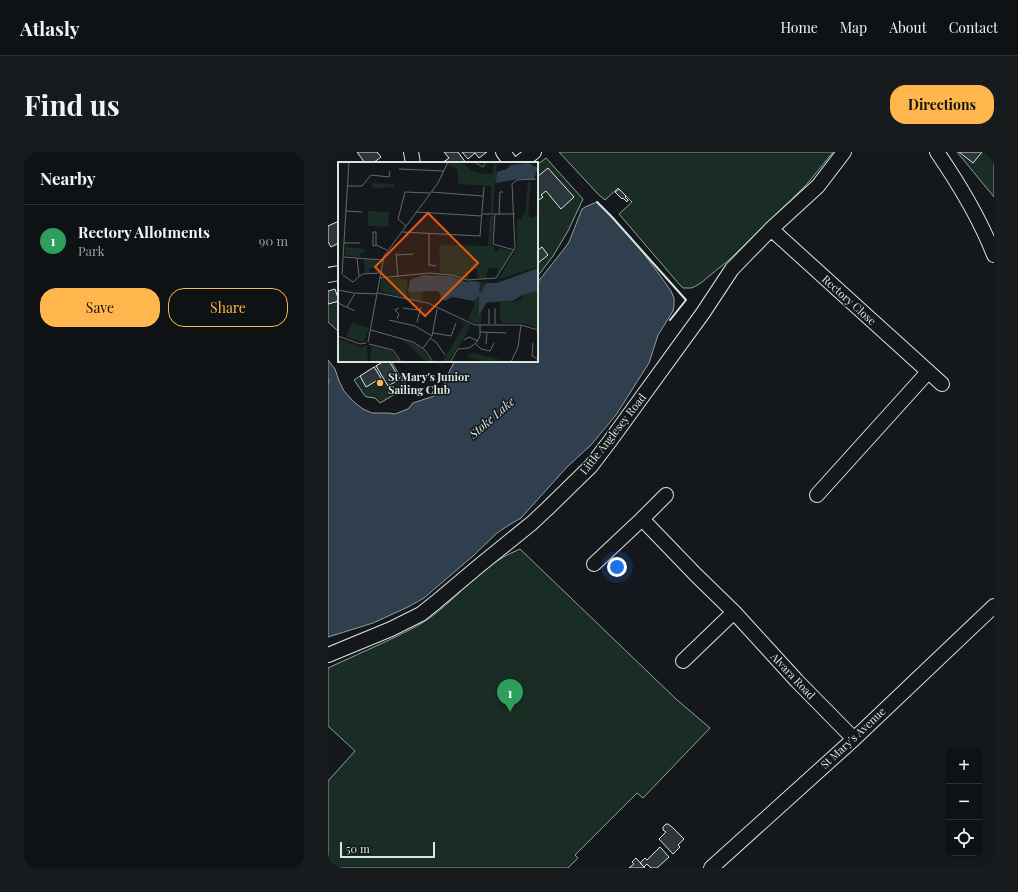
<!DOCTYPE html>
<meta charset="utf-8">
<style>
body{margin:0;font-family:"Playfair Display",serif;background:#181b1e;color:#f1f3f6}
.controls{position:absolute;right:12px;bottom:12px;display:grid;overflow:hidden;border-radius:8px;box-shadow:0 1px 3px #0004}
.controls button{width:36px;height:36px;display:grid;place-items:center;padding:0;border:0;border-bottom:1px solid #2f3234;background:#0f1215;color:#f1f3f6;font:20px sans-serif}
.scale{position:absolute;left:12px;bottom:10px;width:95px;box-sizing:border-box;padding-left:4px;border:2px solid #d8e6dc;border-top:0;font-size:11px;line-height:14px;white-space:nowrap;color:#d8e6dc;-webkit-text-stroke:3px #14181c;paint-order:stroke}
.you{position:absolute;left:289px;top:415px;width:14px;height:14px;margin:-10px;border:3px solid #fff;border-radius:50%;background:#1a73e8;box-shadow:0 0 0 6px #1a73e833}
.badge{display:grid;place-items:center;width:26px;height:26px;border-radius:50%;background:#ffb74d;color:#fff;font-size:13px;font-weight:700}
.pin{position:absolute;translate:-50% -33px;filter:drop-shadow(0 1px 2px #0008)}
.pin::after{content:'';position:absolute;top:21px;width:14px;height:12px;background:inherit;clip-path:polygon(0 0,100% 0,50% 100%)}
.list{margin:0;padding:0;list-style:none}
h2{display:flex;justify-content:space-between;align-items:center;height:52px;margin:0;padding:0 16px;font-size:17px}
h2 small{font-size:13px;font-weight:400;color:#9b9ea0}
.list li{display:grid;grid-template-columns:26px 1fr auto;gap:12px;align-items:center;box-sizing:border-box;height:72px;padding:0 16px;border-top:1px solid #2f3234}
.list b{display:block;font-size:15px;white-space:nowrap}
.list p{margin:0;font-size:13px;white-space:nowrap;color:#9b9ea0}
.list em{font-size:13px;font-style:normal;color:#9b9ea0}
.actions{display:flex;gap:8px;padding:12px 16px}
.actions a{flex:1;padding:9px 0;border:1px solid #ffb74d;border-radius:16px;text-align:center;font-size:14px;color:#ffb74d}
.actions .main{background:#ffb74d;color:#111}
.icon{flex:none;width:22px;height:22px;fill:none;stroke:currentColor;stroke-width:2;stroke-linecap:round;stroke-linejoin:round}
.map{position:relative;flex:none;width:666px;height:716px;overflow:hidden;border-radius:16px}
header{display:flex;align-items:center;gap:24px;box-sizing:border-box;height:56px;padding:0 20px;background:#0f1215;border-bottom:1px solid #2f3234}
header strong{font-size:19px}
nav{display:flex;gap:22px;margin-inline-start:auto;font-size:14px}
.intro{display:flex;align-items:center;justify-content:space-between;box-sizing:border-box;height:96px;padding:0 24px}
h1{margin:0;font-size:28px}
.button{padding:10px 18px;border-radius:16px;background:#ffb74d;color:#111;font-size:14px;font-weight:700}
main{display:flex;gap:24px;padding:0 24px}
aside{flex:1;background:#0f1215;border-radius:16px;box-shadow:0 1px 3px #0004}
.map>svg:first-child{display:block}
.green{fill:#1a2d24;stroke:#939e99}
.water{fill:#2f3f4d;stroke:#939e99}
.building{fill:#2c363c;stroke:#d8e6dc}
.lines{fill:none;stroke-linecap:round;stroke-linejoin:round}
.minor-casing{stroke:#d8e6dc;stroke-width:16}
.minor{stroke:#14181c;stroke-width:14}
.wall{stroke:#d8e6dc;stroke-width:2}
.poi-dot{fill:#ffb74d;stroke:#14181c;stroke-width:1.5}
.labels{text-anchor:middle;stroke-width:3;stroke-linejoin:round;paint-order:stroke}
.street-label{font-size:11px;fill:#d8e6dc;stroke:#14181c}
.poi-label{font-size:11px;font-weight:bold;fill:#d8e6dc;stroke:#14181c;text-anchor:start}
.water-label{font-size:12px;font-style:italic;fill:#d8e6dc;stroke:#14181c}
.inset-road{fill:none;stroke:#626a69;stroke-width:1}
.view{fill:#e8590c;fill-opacity:0.15;stroke:#e8590c;stroke-width:2}
.inset-edge{fill:none;stroke:#d8e6dc;stroke-width:2}
</style>
<header>
<strong>Atlasly</strong>
<nav><a>Home</a><a>Map</a><a>About</a><a>Contact</a></nav>
</header>
<div class="intro"><h1>Find us</h1><a class="button">Directions</a></div>
<main>
<aside>
<h2>Nearby<small></small></h2>
<ul class="list">
<li><span class="badge" style="background:#2e9e5b">1</span><div><b>Rectory Allotments</b><p>Park</p></div><em>90 m</em></li>
</ul>
<div class="actions"><a class="main">Save</a><a>Share</a></div>
</aside>
<div class="map">
<svg width="666" height="716" viewBox="0 0 666 716">
<rect width="100%" height="100%" fill="#14181c"/>
<!-- green -->
<path class="green" d="M231 0H505L479 32 470 41 402 107 374 130 368 134 363 136H355L351 132 291 62 304 50 290 36 277 48 271 43Z
M629 0H666V45Z
M218 6 255 47 240 79 225 104 209 125V13Z
M11 149 10 175 11 180 0 170V152Z
M56 209H63L79 235 52 251 47 246 39 245 37 244 26 228Z
M192 397 348 547 382 576 315 646 309 641 247 703 250 706 240 716H0V629L27 599 0 574V516C20 507 39 498 59 489 75 481 92 474 107 462 136 439 156 411 192 397Z"/>
<!-- water -->
<path class="water" d="M269 50C297 77 321 107 343 139L346 146V154L345 159 330 183 321 211 307 233 288 263 263 293 239 315 193 366 181 373 169 381 145 404 96 446 80 455 45 471 0 485V232L1 230 0 226V208L7 217 11 229 16 239 26 250 35 257 44 261H60L67 262 80 257 85 251 106 244 112 238 116 233 122 218 127 209H209V131L236 97 241 90 254 57 257 55Z"/>
<!-- building -->
<path class="building" d="M29 0H49L53 5 45 11H37Z
M116 0H130L138 11H114L121 6Z
M134 0H159L151 6 147 1 140 7Z
M631 0H654L645 11Z
M220 16 246 45 233 57 218 39 213 43 215 45 211 48 210 46 209 47V25Z
M291 37 298 44 297 45 300 48 299 50 295 46 294 47 287 40Z
M11 69V91L3 95 0 90V74Z
M214 95 220 103 209 112V99Z
M7 137 11 149 0 152V139Z
M56 209H61L72 227 60 234 48 214Z
M46 215 53 226 38 235 32 224Z
M338 672H340L344 675 356 687 350 693 352 695 345 702 331 687 338 680 335 678V675Z
M332 695 341 705 329 716H323L319 712 316 715 312 711 317 706 319 708Z
M308 706 316 715 317 716H301L306 712 304 710Z"/>
<g class="lines">
<defs>
<path id="minor" d="M83 0 85 11
M175 0 183 11
M609 0C631 32 652 67 666 103
M191 11 206 0
M443 77 614 232
M0 123 11 121
M489 343 600 220
M314 367 338 343
M266 412 314 367 368 423 406 460 469 529 526 587
M0 503 63 477 93 462 108 450 152 413 204 371 219 357 263 314 282 289 375 161 404 117 443 77 490 34 516 0
M355 509 406 460
M383 716 526 587 666 454"/>
</defs>
<!-- minor casing -->
<use href="#minor" class="minor-casing"/>
<!-- minor -->
<use href="#minor" class="minor"/>
<!-- wall -->
<path class="wall" d="M269 50 284 65 358 148 342 168"/>
</g>
<!-- markers -->
<circle class="poi-dot" cx="52" cy="231" r="4"/>
<g class="labels">
<!-- street labels -->
<g class="street-label">
<text transform="translate(521 148) rotate(42)" y="4">Rectory Close</text>
<text transform="translate(285 282) rotate(-52)" y="4">Little Anglesey Road</text>
<text transform="translate(465 524) rotate(47)" y="4">Alvara Road</text>
<text transform="translate(525 586) rotate(-43)" y="4">St Mary's Avenue</text>
</g>
<!-- poi labels -->
<g class="poi-label">
<text x="60" y="229">St Mary's Junior<tspan x="60" dy="13">Sailing Club</tspan></text>
</g>
<!-- water labels -->
<g class="water-label">
<text transform="translate(164 266) rotate(-41)" y="4">Stoke Lake</text>
</g>
</g>
<!-- overview -->
<g transform="translate(10 10)">
<rect width="200" height="200" fill="#14181c"/>
<path d="M112 0 126 2 134 9 145 12H154L156 0 159 2 158 12 200 6 179 16 157 20 155 52H153V24L120 22V8L110 3ZM190 20H193L190 51 193 56 200 54V105L161 117 179 86V57H184V53L187 52ZM34 21 57 22 56 25 34 26ZM30 49 51 50 50 65 30 64ZM152 54H156L153 83 156 84 157 89H161V86L175 90 160 114 159 106H150L148 117H140L139 107H130V117L102 110 101 83 150 84ZM7 85 26 87V92L23 90 22 95 7 93ZM26 97 40 99V110H35L38 109 37 105 31 107 32 111H27ZM200 106V115L144 132 140 131 136 121 74 129 98 128 119 135 200 129 191 133 200 129V167L186 161H164L162 156V140H175L185 136V133L174 139 148 141 144 149 143 162H141L130 158 137 141 134 140 137 139 138 137 114 135 107 139 104 137 101 142 103 132 96 128 85 129 84 139 71 137 70 128 75 116 79 115 113 114 128 120 137 119 142 122 141 120H148L147 123 182 115ZM55 116 70 118 68 129 70 137 42 129 43 117ZM110 154 132 162 128 173 110 200H104L127 162ZM15 159 17 162 31 166 26 180 8 175ZM63 176 82 185 94 200H89ZM0 177 23 185 29 183 30 200H0ZM33 184 53 188 62 200H32ZM135 191 152 195 163 198 149 200 130 195V192Z" fill="#1a2d24"/>
<path d="M190 1 200 6 196 17H180L158 21 159 10 169 7 172 3ZM200 106V129L186 132 174 139 149 140 141 153V134L136 139 114 135 107 139 104 137 101 142 103 134 100 129 70 130 72 118 85 113 113 114 128 120 138 119 142 121 141 130 143 131 148 121H159Z" fill="#2f3f4d"/>
<path class="inset-road" d="M136 0 145 5 148 0M61 7 106 9M9 24H24L33 13 51 15 52 9M93 30 145 34M8 49 24 50M78 50 144 54M144 52H177M157 53 155 82 176 88M161 53 162 30H165M68 64 60 57 67 30 92 31M64 70 142 74 146 25M91 71V103L98 104M6 81H22M38 83 35 84V70H38V83L49 88M58 91 60 115M59 93 76 92M6 95 44 98M19 96 21 114M4 112 11 0M5 113 15 120 24 112 41 111M41 116 91 111 114 113 129 118 158 116 177 86 174 22 179 18 198 17M0 128 16 131M17 131 39 132M40 131 90 141 137 163H183L200 168M0 141 17 149M9 145 17 131M65 146 80 148M151 147V162M59 157 61 152 57 148 61 146M51 158 77 164 94 174M79 160 83 145M157 162V146M33 168 75 180 87 188 95 200M142 170 168 171M95 171 113 174 118 161M0 174 22 182 28 181M93 177 98 180 107 193M126 178 131 175 140 179M30 180 46 94 100 21 110 0M195 181 194 194 200 197M31 182 55 188 63 200M138 182 143 187 152 189 156 181M148 182 149 170M85 186 94 174 99 147M112 200 120 187 131 186 138 181 142 174V163M173 200 180 185 183 163"/>
<path class="view" d="M90 51 140 101 87 154 37 105Z"/>
<rect width="200" height="200" class="inset-edge"/>
</g>
</svg>
<div class="controls">
<button>+</button>
<button>−</button>
<button><svg class="icon" aria-label="locate" viewBox="0 0 24 24"><circle cx="12" cy="12" r="6"/><path d="M12 2v4M12 18v4M2 12h4M18 12h4"/></svg></button>
</div>
<div class="scale">50 m</div>
<div class="you"></div>
<div class="pin badge" style="left:182px;top:560px;background:#2e9e5b">1</div>
</div>
</main>
